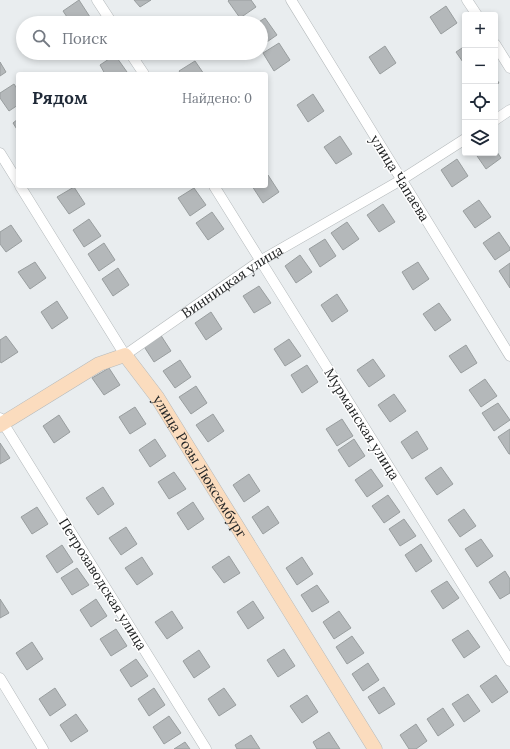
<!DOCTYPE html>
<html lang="ru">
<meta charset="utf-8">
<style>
body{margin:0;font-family:Lora,serif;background:#f6f6f7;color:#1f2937}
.controls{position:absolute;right:12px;top:12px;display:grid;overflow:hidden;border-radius:4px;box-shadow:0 2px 6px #0003}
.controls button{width:36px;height:36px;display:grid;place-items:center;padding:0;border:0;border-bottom:1px solid #e0e1e3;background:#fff;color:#1f2937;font:20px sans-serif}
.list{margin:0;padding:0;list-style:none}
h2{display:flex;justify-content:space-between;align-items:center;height:52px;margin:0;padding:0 16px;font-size:17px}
h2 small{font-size:13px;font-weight:400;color:#747a83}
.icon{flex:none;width:22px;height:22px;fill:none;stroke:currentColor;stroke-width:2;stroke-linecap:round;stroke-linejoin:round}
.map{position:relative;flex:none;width:510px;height:749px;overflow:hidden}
.search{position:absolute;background:#fff;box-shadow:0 2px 6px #0003;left:16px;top:16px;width:252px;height:44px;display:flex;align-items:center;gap:10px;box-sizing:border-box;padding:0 14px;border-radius:22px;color:#747a83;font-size:15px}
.panel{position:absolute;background:#fff;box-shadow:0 2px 6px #0003;left:16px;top:72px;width:252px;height:116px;border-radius:4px}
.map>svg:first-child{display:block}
.building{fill:#b4b8ba;stroke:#999e9f}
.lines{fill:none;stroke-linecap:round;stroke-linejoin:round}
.street-casing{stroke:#b5babc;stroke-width:11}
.secondary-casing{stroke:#b5babc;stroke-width:15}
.street{stroke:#fff;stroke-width:10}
.secondary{stroke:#fbdcbe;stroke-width:14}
.labels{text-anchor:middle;stroke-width:3;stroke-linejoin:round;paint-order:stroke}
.street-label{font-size:14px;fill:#222425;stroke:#fff}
</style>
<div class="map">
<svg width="510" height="749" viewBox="0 0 510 749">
<rect width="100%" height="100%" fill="#e9edef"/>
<!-- building -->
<path class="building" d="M79 0 90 17 82 23H71L63 11Z
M134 0H151L140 7Z
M229 0H251L256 7 240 18 228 1Z
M446 6 457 23 441 34 430 17Z
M265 18 277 35 261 46V23H257Z
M279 43 290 60 274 71 263 53Z
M385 46 396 63 380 74 369 57Z
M465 46V65L456 52Z
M85 53H96L89 58Z
M115 55 127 72 124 74H105L100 65Z
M195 61 204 74H181L179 71Z
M0 62 6 72 0 76Z
M495 77 499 83 495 85Z
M14 84 18 90V105L9 111 0 98V93Z
M313 94 324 111 308 122 297 105Z
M18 119V131L13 123Z
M340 136 352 154 336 164 324 147Z
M495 149 501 158 486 169 475 153H495Z
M457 159 468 176 452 187 441 170Z
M268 175 279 192 263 203 252 186H266V176Z
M74 187 85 204 69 214 57 197Z
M194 188 206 205 190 216 178 198Z
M479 200 491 217 475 228 463 211Z
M383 204 395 222 379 232 367 215Z
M212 212 224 229 208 240 196 223Z
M89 219 101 236 84 247 73 230Z
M347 222 359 239 343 250 331 233Z
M11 225 22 241 6 252 0 244V232Z
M499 232 510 248V250L495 260 483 243Z
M325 239 336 256 320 267 309 249Z
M104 243 115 260 99 271 88 254Z
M300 255 312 272 296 283 285 266Z
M35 262 46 278 30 289 18 272Z
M418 262 429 279 413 290 402 272Z
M510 263V288L499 271Z
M118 268 129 285 113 296 102 279Z
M259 286 271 303 254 313 243 296Z
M337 294 348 311 332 322 321 305Z
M57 301 68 318 52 329 41 312Z
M439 303 451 320 435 331 423 314Z
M211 312 222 329 206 340 195 323Z
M160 334 171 351 154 362 143 345Z
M6 336 18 352 1 363 0 361V340Z
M289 339 301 356 285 366 274 349Z
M466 345 477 363 461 373 449 356Z
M373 359 385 376 369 387 357 370Z
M180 360 191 377 175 388 163 371Z
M307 365 318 382 302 393 291 375Z
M109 368 120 385 104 395 92 378Z
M485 379 497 396 481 407 469 390Z
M196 386 207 403 191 414 179 397Z
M394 394 406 411 390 422 378 405Z
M498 403 510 420 494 431 482 413Z
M135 407 146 424 130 434 119 417Z
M213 414 224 431 208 442 196 425Z
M59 415 70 432 54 443 43 426Z
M342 419 353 436 337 446 326 429Z
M510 429V454H509L498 437Z
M417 431 428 449 412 459 401 442Z
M155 439 166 456 150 467 139 450Z
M354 439 365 456 349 467 338 450Z
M0 443 10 458 0 464Z
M441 467 453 484 437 495 425 478Z
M371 469 383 486 367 497 355 480Z
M174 472 186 489 169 499 158 482Z
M249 474 260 491 244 502 233 485Z
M103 487 114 504 98 515 86 498Z
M388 495 400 512 384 523 372 506Z
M193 502 204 519 188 530 177 513Z
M268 506 279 523 263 534 252 517Z
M37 507 48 524 32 534 21 517Z
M464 509 476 526 460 537 448 520Z
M404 519 416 536 400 546 389 529Z
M126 527 137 544 121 555 109 538Z
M481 539 493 556 477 567 465 549Z
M421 544 432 561 416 572 405 555Z
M62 545 73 562 57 573 46 556Z
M229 556 240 573 224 583 212 567Z
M142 557 153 574 137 585 125 568Z
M302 557 313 574 297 585 286 568Z
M77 568 89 585 72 595 61 578Z
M505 571 510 579V593L500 599 489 582Z
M447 581 459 598 443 609 431 591Z
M317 585 329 602 312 612 301 595Z
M0 599 9 613 0 618Z
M96 599 107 616 91 627 80 610Z
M253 601 264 618 248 629 237 612Z
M172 611 183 628 167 639 155 622Z
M339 611 351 628 334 639 323 622Z
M116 629 127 646 111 656 100 639Z
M468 630 480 647 464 658 452 640Z
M352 636 364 653 347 664 336 647Z
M32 642 43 659 27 670 16 653Z
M284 649 295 666 278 677 267 660Z
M199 650 210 667 194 678 183 661Z
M136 659 148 676 131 687 120 670Z
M368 663 379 680 363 691 352 674Z
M496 675 508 692 492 703 480 686Z
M384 687 395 704 379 714 368 697Z
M55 688 66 705 50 716 39 699Z
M154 688 165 705 149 716 138 699Z
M224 688 236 705 219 716 208 699Z
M468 694 480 711 464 722 452 704Z
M307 695 318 712 302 723 290 706Z
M443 708 454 725 438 736 427 719Z
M76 714 88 731 71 742 60 725Z
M169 716 181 733 164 744 153 727Z
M416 724 427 741 416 749H409L400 735Z
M329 732 340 749H317L313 742Z
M251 735 260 749H237L235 745Z
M185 742 190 749H174Z"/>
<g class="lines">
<defs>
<g id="street">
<path d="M97 0 112 23"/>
<path d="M291 0 510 356"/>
<path d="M467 0 477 15"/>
<path d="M495 44 510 68"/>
<path d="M130 53 144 74"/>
<path d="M495 120 510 110"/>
<path d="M0 153 18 182"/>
<path id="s1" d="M20 186 125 355 260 261 401 180 465 139"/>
<path d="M214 186 510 661"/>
<path d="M0 418 206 749"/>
<path d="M0 678 43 749"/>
</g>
<g id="secondary">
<path id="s2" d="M0 425 99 364 125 355 157 397 375 749"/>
</g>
</defs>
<!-- street casing -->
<use href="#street" class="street-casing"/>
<!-- secondary casing -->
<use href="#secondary" class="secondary-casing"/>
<!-- street -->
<use href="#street" class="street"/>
<!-- secondary -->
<use href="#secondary" class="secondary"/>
</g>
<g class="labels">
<!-- street labels -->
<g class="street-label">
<text transform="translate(400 178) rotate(58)" y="5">улица Чапаева</text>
<text dy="5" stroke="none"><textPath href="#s1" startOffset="329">Винницкая улица</textPath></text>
<text transform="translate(362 424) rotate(58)" y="5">Мурманская улица</text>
<text dy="5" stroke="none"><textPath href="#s2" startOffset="278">улица Розы Люксембург</textPath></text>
<text transform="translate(103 584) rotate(58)" y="5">Петрозаводская улица</text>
</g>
</g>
</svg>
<div class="controls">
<button>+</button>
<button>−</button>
<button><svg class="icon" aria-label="locate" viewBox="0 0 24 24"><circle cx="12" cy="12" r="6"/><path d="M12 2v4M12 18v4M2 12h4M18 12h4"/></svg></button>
<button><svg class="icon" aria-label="layers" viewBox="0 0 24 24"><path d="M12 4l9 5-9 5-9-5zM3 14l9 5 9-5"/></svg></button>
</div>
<div class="search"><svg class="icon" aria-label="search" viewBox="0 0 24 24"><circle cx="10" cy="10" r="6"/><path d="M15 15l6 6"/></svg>Поиск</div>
<section class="panel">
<h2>Рядом<small>Найдено: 0</small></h2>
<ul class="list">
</ul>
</section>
</div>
